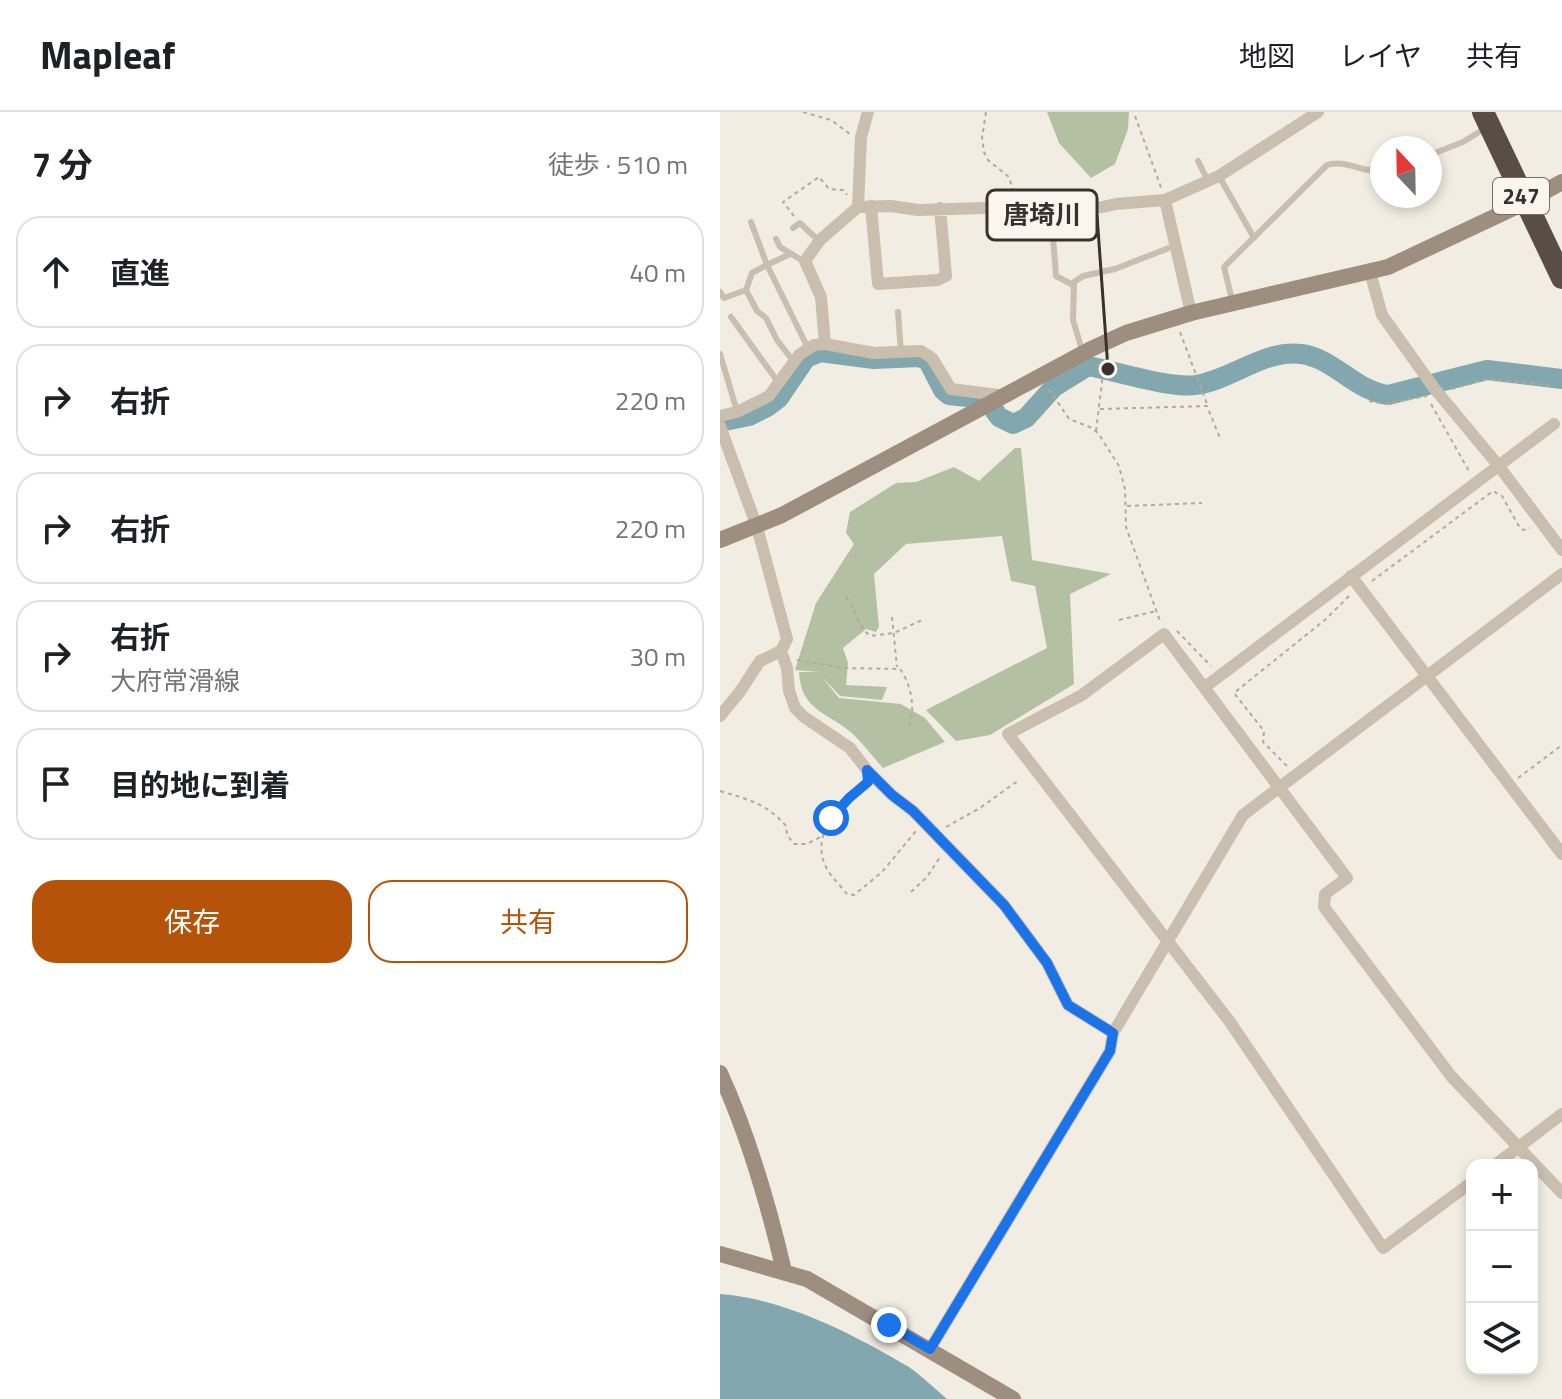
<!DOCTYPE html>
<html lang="ja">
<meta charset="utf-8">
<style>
body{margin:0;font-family:"Titillium Web","Noto Sans JP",sans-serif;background:#f2f2f2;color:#202124}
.controls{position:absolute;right:24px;bottom:24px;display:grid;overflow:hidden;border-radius:16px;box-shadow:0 4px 12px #0003}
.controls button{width:72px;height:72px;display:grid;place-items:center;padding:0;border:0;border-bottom:2px solid #e0e0e0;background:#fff;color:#202124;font:40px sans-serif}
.compass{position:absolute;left:650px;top:24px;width:72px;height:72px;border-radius:50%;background:#fff;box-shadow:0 4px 12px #0003;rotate:338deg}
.stop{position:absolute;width:24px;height:24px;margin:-18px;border:6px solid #1a73e8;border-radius:50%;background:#fff}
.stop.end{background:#1a73e8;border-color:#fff;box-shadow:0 2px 8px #0008}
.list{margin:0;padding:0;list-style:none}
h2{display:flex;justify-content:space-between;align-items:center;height:104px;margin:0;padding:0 32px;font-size:34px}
h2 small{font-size:26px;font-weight:400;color:#757577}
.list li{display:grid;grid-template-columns:52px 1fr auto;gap:24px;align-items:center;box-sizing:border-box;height:112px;margin:0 16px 16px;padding:0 16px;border:2px solid #e0e0e0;border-radius:24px}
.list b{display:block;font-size:30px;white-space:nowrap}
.list p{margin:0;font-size:26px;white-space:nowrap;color:#757577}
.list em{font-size:26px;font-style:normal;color:#757577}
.actions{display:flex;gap:16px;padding:24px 32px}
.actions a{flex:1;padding:18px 0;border:2px solid #b45309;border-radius:24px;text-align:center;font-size:28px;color:#b45309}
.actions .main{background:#b45309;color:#fff}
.icon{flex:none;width:44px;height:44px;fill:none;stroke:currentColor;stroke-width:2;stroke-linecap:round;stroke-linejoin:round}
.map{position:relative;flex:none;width:842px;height:1287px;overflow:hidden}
header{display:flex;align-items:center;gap:48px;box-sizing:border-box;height:112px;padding:0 40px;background:#fff;border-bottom:2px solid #e0e0e0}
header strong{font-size:38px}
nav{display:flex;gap:44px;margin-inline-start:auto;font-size:28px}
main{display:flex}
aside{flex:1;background:#fff}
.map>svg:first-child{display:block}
.green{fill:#b3c1a2}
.water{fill:#82a7ae}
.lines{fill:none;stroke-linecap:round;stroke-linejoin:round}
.river{stroke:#82a7ae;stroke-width:20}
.path{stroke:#b6a998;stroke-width:2;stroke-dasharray:4 4;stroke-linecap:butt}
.lane{stroke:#cabeae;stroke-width:6}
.street{stroke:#cabeae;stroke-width:12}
.secondary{stroke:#9e8e7f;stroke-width:16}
.highway{stroke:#594d44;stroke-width:22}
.route{stroke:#1a73e8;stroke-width:10}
.labels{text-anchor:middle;stroke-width:7;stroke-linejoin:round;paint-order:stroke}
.shield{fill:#faf6ee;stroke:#736d66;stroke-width:2}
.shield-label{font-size:22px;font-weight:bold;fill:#39322c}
.leader{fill:none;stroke:#39322c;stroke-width:3}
.callout-dot{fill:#39322c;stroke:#faf6ee;stroke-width:3}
.callout{fill:#faf6ee;stroke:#39322c;stroke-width:3}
.callout-label{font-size:26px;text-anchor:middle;font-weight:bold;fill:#39322c}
</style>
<header>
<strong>Mapleaf</strong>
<nav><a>地図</a><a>レイヤ</a><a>共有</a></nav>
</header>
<main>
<aside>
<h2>7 分<small>徒歩 · 510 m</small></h2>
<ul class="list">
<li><svg class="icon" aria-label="ahead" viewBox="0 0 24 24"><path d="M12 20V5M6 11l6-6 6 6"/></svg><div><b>直進</b></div><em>40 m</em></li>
<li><svg class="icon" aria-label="right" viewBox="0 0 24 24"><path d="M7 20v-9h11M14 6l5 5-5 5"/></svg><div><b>右折</b></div><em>220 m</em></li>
<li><svg class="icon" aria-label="right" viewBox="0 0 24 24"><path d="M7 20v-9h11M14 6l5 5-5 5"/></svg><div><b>右折</b></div><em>220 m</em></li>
<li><svg class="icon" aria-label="right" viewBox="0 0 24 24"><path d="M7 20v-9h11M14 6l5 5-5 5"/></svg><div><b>右折</b><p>大府常滑線</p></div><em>30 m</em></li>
<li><svg class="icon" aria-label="arrive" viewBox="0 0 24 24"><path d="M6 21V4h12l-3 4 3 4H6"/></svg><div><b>目的地に到着</b></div></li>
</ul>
<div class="actions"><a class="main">保存</a><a>共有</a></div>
</aside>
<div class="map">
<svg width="842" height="1287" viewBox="0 0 842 1287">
<rect width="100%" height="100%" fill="#f2ede2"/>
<!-- green -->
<path class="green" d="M327 0H409L408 17 395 52 371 66 339 31Z
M295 336H301L312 448 391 462 350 482 354 572 270 623 236 629 206 598 327 536 315 474 291 469 282 424 186 432 154 462 159 515 156 520 146 517 123 536 128 551 126 573 167 575 162 588 120 584 101 564 119 586 181 592 205 606 225 630 163 656C154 646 144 633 134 623 109 600 81 600 79 560H99L75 558 96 491 134 432 126 421 130 400 176 371 196 370 234 355 259 369Z"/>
<!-- water -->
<path class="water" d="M0 1182C66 1187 133 1222 189 1255 202 1264 215 1277 227 1287H0Z"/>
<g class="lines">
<!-- river -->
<path class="river" d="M0 310 29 304 47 295 59 286 86 246 100 240 154 247 200 245 208 249 223 278 229 283 266 287 279 305 293 312 306 306 334 275 368 254C396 259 451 277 476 273 511 268 545 237 581 242 614 246 635 279 668 283L767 258 842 267"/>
<!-- path -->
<path class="path" d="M83 0 111 8 130 22
M266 0 262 26 264 40 268 48 289 65 294 82
M415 4 442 78
M74 104 63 90 99 65 109 77 123 78 127 83
M460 220 487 292
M329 277 349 307 370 315 378 321 399 354 405 377 406 415 440 509
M732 277 767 267 829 273
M649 289 665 292 707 284
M711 292 749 359
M380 297 487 294 500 326
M376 319 383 262 378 251
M407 394 482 391
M652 469 773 379 782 384 800 416 803 418 810 416
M126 485C136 497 138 517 151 524L174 521 204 507
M172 505 177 555
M399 508 436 499
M457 519 491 554
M77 548 123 556 180 557C191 572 195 594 190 613
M567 654 543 630 544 619 514 581 606 507 630 483
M798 666 842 633
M144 674C118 693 89 723 107 757 112 766 121 774 127 782L134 783 162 760 196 719
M0 679C27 687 46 691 66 714L67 723 74 732H87L102 724
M226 715 260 696 299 668
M191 780 207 765 220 745"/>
<!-- lane -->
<path class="lane" d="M710 43 743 30 764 17
M478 49 488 69
M499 64 534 126
M331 99 336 164 353 173
M31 110 47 153 70 142
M73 116 80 111 99 129
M56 127 60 135 83 149
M0 180 4 186 26 178
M512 188 504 155 607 53C626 47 642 61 662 59
M178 200 181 240
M11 205 58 270
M362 238 353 208 354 170 363 164 395 157 454 134
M0 242 17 299
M74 250 57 228 46 206 37 199 26 178 32 161 47 153 88 236"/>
<!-- street -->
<path class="street" d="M445 88 471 201
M151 94 158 172 218 168 226 164 220 96
M138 95 171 94 198 98 297 95 359 100 396 92 445 88 499 64 598 0
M650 160 662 203 714 276 778 353 842 438
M105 232 101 185 85 149 100 128 138 95 141 25 148 0
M0 304 17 300 49 284 79 243 94 233 105 232 154 241 201 239 212 246 231 277 286 284
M0 314 37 415 67 527 61 539 40 549 19 581 0 604
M631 464 842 742
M61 539 67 556 69 579 75 596 84 605 130 636 147 658 172 683 193 699 284 793 327 851 348 893 393 921
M485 575 834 312
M775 1053 842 1002
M752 1070 663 1136 510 910 288 622 362 583 444 522 627 766 605 782 604 795 731 964 842 1081
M210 1237 390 939 393 921 523 703 842 462"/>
<!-- secondary -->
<path class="secondary" d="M0 428 62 403 371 237 406 221 471 201 668 155 804 91 842 70
M0 961C29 1024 48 1091 64 1159
M0 1142 87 1167 293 1287"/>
<!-- highway -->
<path class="highway" d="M763 0 842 166"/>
</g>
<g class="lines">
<!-- route -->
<path class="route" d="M111 706 129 686 148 670 147 658 172 683 193 699 284 793 327 851 348 893 393 921 390 939 210 1237 169 1213"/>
</g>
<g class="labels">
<!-- shield labels -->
<rect class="shield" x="773" y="66" width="56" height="36" rx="6"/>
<g class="shield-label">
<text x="801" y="92">247</text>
</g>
</g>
<!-- callouts -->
<path class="leader" d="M388 257L377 103"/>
<circle class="callout-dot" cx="388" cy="257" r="8"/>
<rect class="callout" x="267" y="78" width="110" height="50" rx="8"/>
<g class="callout-label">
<text x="322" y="112">唐埼川</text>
</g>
</svg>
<div class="controls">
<button>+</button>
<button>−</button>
<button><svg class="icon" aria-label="layers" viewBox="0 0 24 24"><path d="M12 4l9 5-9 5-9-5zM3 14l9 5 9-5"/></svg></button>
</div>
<svg class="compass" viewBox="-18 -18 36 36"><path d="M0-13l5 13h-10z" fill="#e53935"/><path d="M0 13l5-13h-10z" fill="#757577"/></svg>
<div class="stop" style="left:111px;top:706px"></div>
<div class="stop end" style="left:169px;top:1213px"></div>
</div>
</main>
